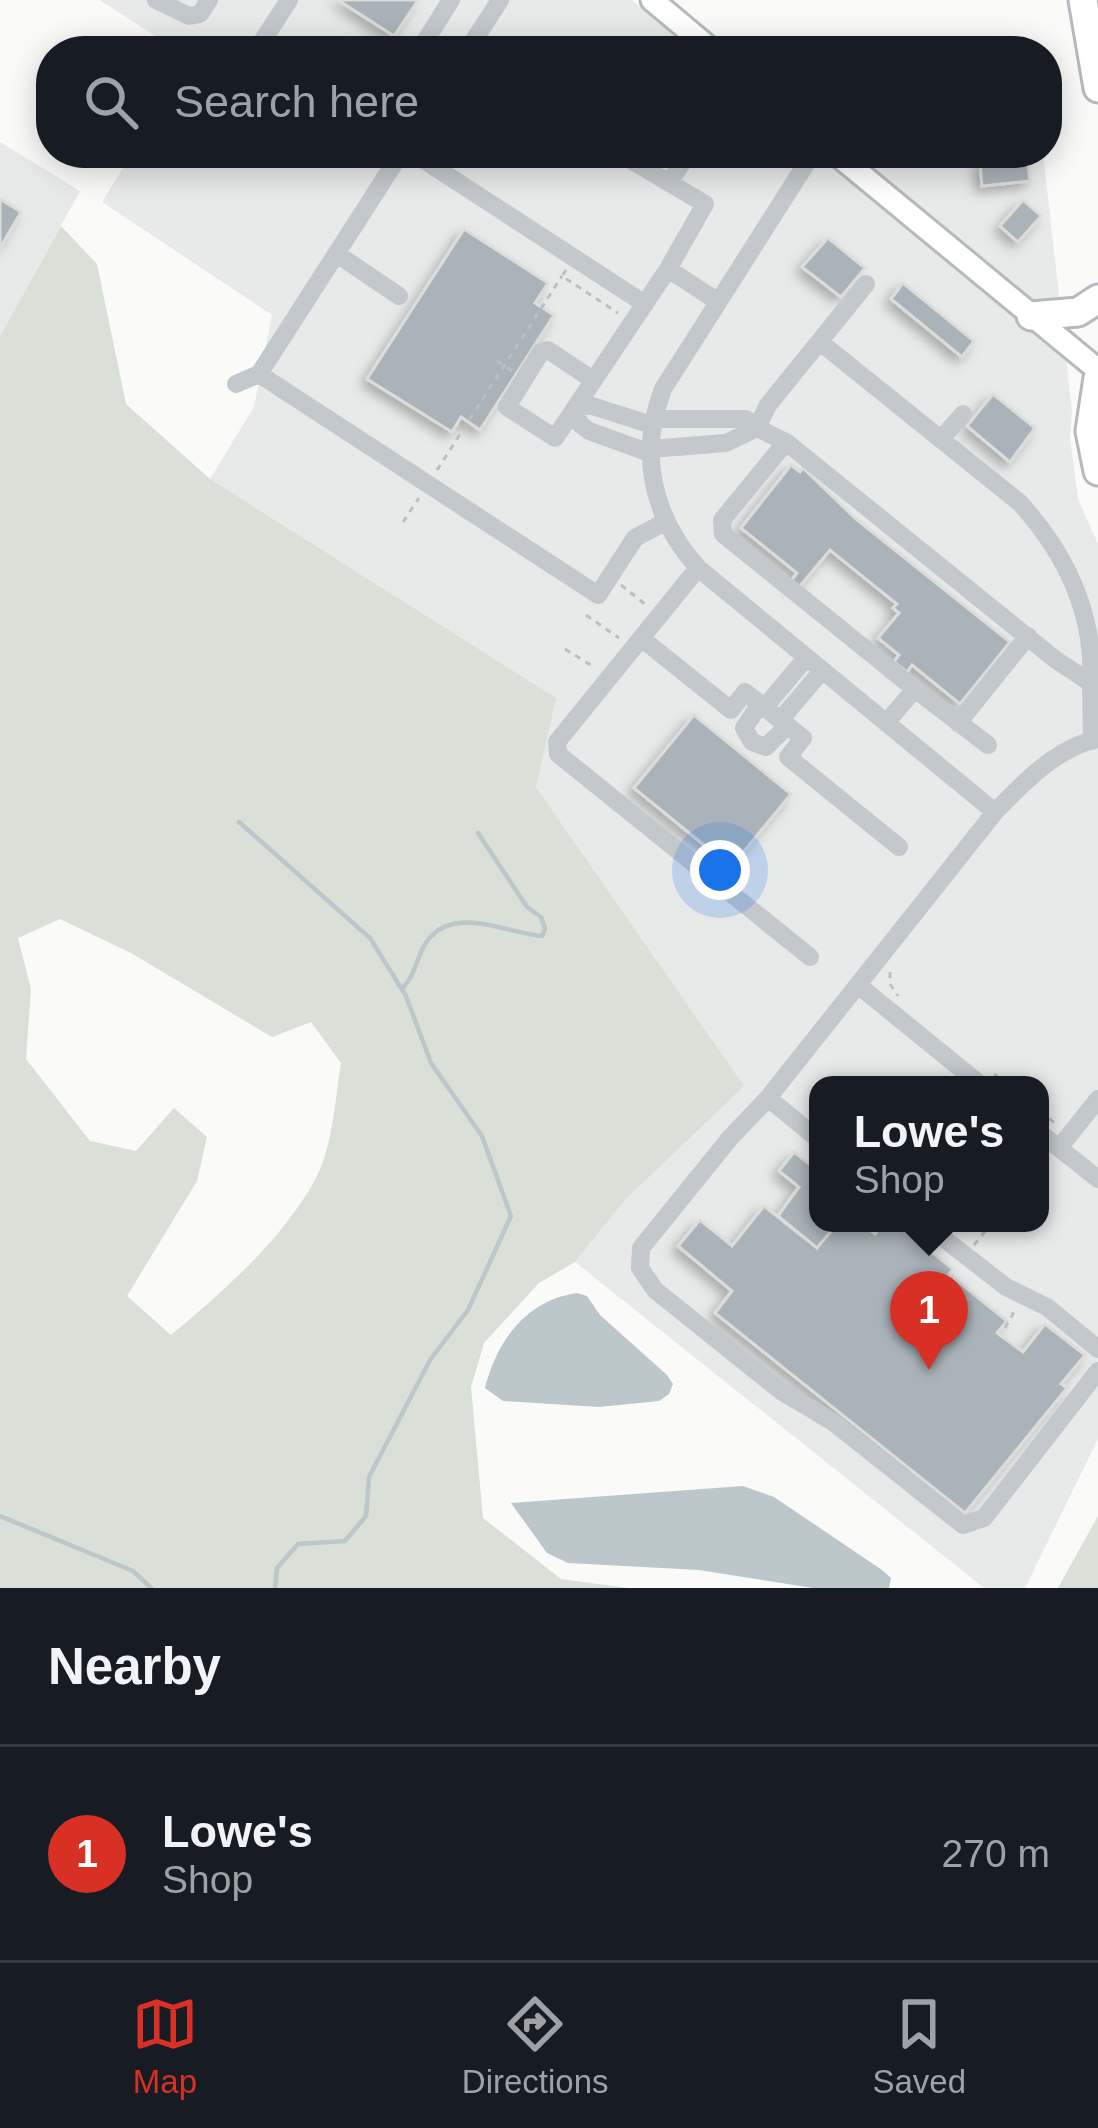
<!DOCTYPE html>
<style>
body{margin:0;font-family:Arial,sans-serif;background:#20242c;color:#f1f3f6}
.you{position:absolute;left:720px;top:870px;width:42px;height:42px;margin:-30px;border:9px solid #fff;border-radius:50%;background:#1a73e8;box-shadow:0 0 0 18px #1a73e833}
.badge{display:grid;place-items:center;width:78px;height:78px;border-radius:50%;background:#d93025;color:#fff;font-size:39px;font-weight:700}
.pin{position:absolute;translate:-50% -99px;filter:drop-shadow(0 3px 6px #0008)}
.pin::after{content:'';position:absolute;top:63px;width:42px;height:36px;background:inherit;clip-path:polygon(0 0,100% 0,50% 100%)}
.popup{position:absolute;left:809px;top:1076px;width:240px;height:156px;box-sizing:border-box;display:grid;place-content:center;border-radius:24px;background:#171b24;filter:drop-shadow(0 3px 9px #0005);font-size:39px;white-space:nowrap;color:#9ea1a6}
.popup b{font-size:45px;color:#f1f3f6}
.popup::after{content:'';position:absolute;left:50%;top:100%;margin-left:-24px;border:24px solid transparent;border-top-color:#171b24}
.list{margin:0;padding:0;list-style:none}
h2{display:flex;justify-content:space-between;align-items:center;height:156px;margin:0;padding:0 48px;font-size:51px}
h2 small{font-size:39px;font-weight:400;color:#9ea1a6}
.list li{display:grid;grid-template-columns:78px 1fr auto;gap:36px;align-items:center;box-sizing:border-box;height:216px;padding:0 48px;border-top:3px solid #363941}
.list b{display:block;font-size:45px;white-space:nowrap}
.list p{margin:0;font-size:39px;white-space:nowrap;color:#9ea1a6}
.list em{font-size:39px;font-style:normal;color:#9ea1a6}
.icon{flex:none;width:66px;height:66px;fill:none;stroke:currentColor;stroke-width:2;stroke-linecap:round;stroke-linejoin:round}
.map{position:relative;flex:none;width:1098px;height:1588px;overflow:hidden}
.search{position:absolute;background:#171b24;box-shadow:0 6px 30px #0003;left:36px;right:36px;top:36px;height:132px;display:flex;align-items:center;gap:30px;box-sizing:border-box;padding:0 42px;border-radius:48px;color:#9ea1a6;font-size:45px}
.sheet{height:372px;background:#171b24}
nav{display:flex;justify-content:space-around;align-items:center;box-sizing:border-box;height:168px;border-top:3px solid #363941;background:#171b24;font-size:33px;color:#9ea1a6}
nav a{display:grid;justify-items:center;gap:6px}
nav .on{color:#d93025}
.map>svg:first-child{display:block}
.built{fill:#e8e9e9;fill-rule:evenodd}
.green{fill:#dadfd7;fill-rule:evenodd}
.water{fill:#bbc7cb}
.lines{fill:none;stroke-linecap:round;stroke-linejoin:round}
.stream{stroke:#bbc7cb;stroke-width:4.5}
.building{fill:#aab3b9;stroke:#dcdcda;stroke-width:3;filter:url(#shadow)}
.major-casing{stroke:#b5babe;stroke-width:27}
.highway-casing{stroke:#b4b9bd;stroke-width:33}
.path{stroke:#bbbfc2;stroke-width:3;stroke-dasharray:6 6;stroke-linecap:butt}
.minor{stroke:#c3c8cc;stroke-width:18}
.major{stroke:#fff;stroke-width:21}
.highway{stroke:#fff;stroke-width:27}
</style>
<div class="map">
<svg width="1098" height="1588" viewBox="0 0 1098 1588">
<defs>
<filter id="shadow"><feDropShadow dx="-5.5" dy="5.5" stdDeviation="6" flood-color="#0004"/></filter>
</defs>
<rect width="100%" height="100%" fill="#fafaf8"/>
<!-- built -->
<path class="built" d="M100 0H632L692 51H178Z
M0 142 80 191 0 336Z
M132 153H963L967 161 1043 153 1072 411 1070 438 1078 499 1098 544V1439L1025 1588H984L575 1262 625 1200 743 1085 536 787 555 698 210 479 254 407 272 315 102 202ZM818 1085H1040V1223H818Z"/>
<!-- green -->
<path class="green" d="M61 226 97 264 126 404 210 479 556 698 536 787 744 1086 625 1200 575 1262 539 1283 484 1343 471 1387 483 1518 561 1579 628 1588H0V336ZM60 919 131 953 272 1037 311 1022 341 1063C335 1099 333 1147 315 1180 281 1241 224 1291 171 1335L127 1296 197 1181 207 1137 174 1108 136 1151 90 1141 26 1059 31 989 18 938Z
M1098 1516V1588H1058Z"/>
<!-- water -->
<path class="water" d="M577 1293 587 1296 600 1315 667 1375 673 1384 669 1394 659 1401 599 1407 503 1401 485 1388C497 1340 527 1300 577 1293Z
M743 1486 774 1497 882 1570 891 1578 889 1588H813L699 1570 568 1563 547 1553 511 1503Z"/>
<g class="lines">
<!-- stream -->
<path class="stream" d="M239 822 370 938 406 996 431 1063 482 1136 511 1216 468 1310 430 1360 369 1477 366 1516 345 1541 298 1544 277 1568 275 1588
M402 989C414 977 416 961 424 946 449 902 505 933 542 936L545 929 541 917 527 907 478 833
M0 1516 133 1571 151 1588"/>
</g>
<!-- building -->
<path class="building" d="M338 0H418L394 36Z
M1027 155 1030 181 982 186 980 161Z
M0 199 21 212 0 248Z
M1023 200 1041 216 1018 242 1000 226Z
M464 229 548 283 535 303 554 315 480 430 461 417 452 432 367 379Z
M828 238 865 268 841 297 802 267Z
M903 283 974 341 962 357 891 299Z
M993 394 1035 428 1010 462 967 426Z
M791 465 800 472 803 468 856 519 1010 642 960 704 912 665 907 672 894 662 899 655 878 638 899 613 893 608 897 604 830 550 799 587 791 581 797 573 741 528Z
M694 715 791 794 731 867 634 788Z
M794 1152 818 1171V1223H838L817 1248 778 1216 799 1187 779 1171Z
M764 1206 817 1248 838 1223H861L875 1234 884 1223H896L953 1269 949 1274 1007 1321 997 1333 1023 1352 1045 1324 1085 1355 1061 1384 1067 1388 965 1513 715 1313 732 1291 678 1246 700 1220 732 1246Z"/>
<g class="lines">
<defs>
<path id="major" d="M652 0 713 51
M835 153 1098 370"/>
<path id="highway" d="M1083 0 1098 88
M1031 316 1078 312 1098 299
M1098 378 1090 431 1098 471"/>
</defs>
<!-- major casing -->
<use href="#major" class="major-casing"/>
<!-- highway casing -->
<use href="#highway" class="highway-casing"/>
<!-- path -->
<path class="path" d="M566 270 562 276 618 313
M497 361 512 371
M437 470 562 276
M403 522 419 498
M621 585 646 605
M586 615 619 638
M565 649 594 667
M890 972V984L898 996
M994 1074 1008 1085
M1040 1111 1057 1125
M974 1245 992 1223
M1005 1328 1013 1314 1011 1308"/>
<!-- minor -->
<path class="minor" d="M156 0 189 16 200 14 209 0
M256 51 289 0
M419 51 451 0
M467 51 500 0
M413 153 645 304
M813 153 663 389C638 454 652 516 698 568L995 812
M670 181 689 153
M337 254 399 296
M668 269 717 301
M866 284 768 405 757 428 786 442 1056 660 1091 683 1092 740
M820 342 1020 503C1066 554 1095 613 1091 683
M259 374 598 595 635 538 665 522
M593 380 548 350 541 352 507 407 555 438 668 269 705 204 619 153
M236 384 259 374 401 153
M941 439 963 414
M786 442 722 520 723 534 915 689
M650 449 726 443 757 428 746 419H653
M650 453 589 431 580 424 575 409 589 405 652 425
M698 568 557 742 558 754 810 957
M641 638 731 710 745 692 803 738 788 757 899 847
M760 704 744 728 752 742 766 747 787 726
M764 708 806 658
M780 720 822 671
M886 723 915 689 988 745
M958 723 1028 636
M858 985 981 1085
M768 1098 730 1138 641 1248 640 1268 655 1290 781 1391 833 1422 963 1525 984 1518 1098 1371
M1040 1133 1098 1179
M818 1139 768 1098 995 812C1023 783 1057 747 1098 739
M1059 1148 1098 1099
M924 1223 1006 1287 1047 1307 1098 1349"/>
<!-- major -->
<use href="#major" class="major"/>
<!-- highway -->
<use href="#highway" class="highway"/>
</g>
</svg>
<div class="you"></div>
<div class="pin badge" style="left:929px;top:1370px">1</div>
<div class="popup"><b>Lowe's</b>Shop</div>
<div class="search"><svg class="icon" aria-label="search" viewBox="0 0 24 24"><circle cx="10" cy="10" r="6"/><path d="M15 15l6 6"/></svg>Search here</div>
</div>
<section class="sheet">
<h2>Nearby<small></small></h2>
<ul class="list">
<li><span class="badge">1</span><div><b>Lowe's</b><p>Shop</p></div><em>270 m</em></li>
</ul>
</section>
<nav>
<a class="on"><svg class="icon" aria-label="map" viewBox="0 0 24 24"><path d="M3 6l6-2 6 2 6-2v14l-6 2-6-2-6 2zM9 4v14M15 6v14"/></svg>Map</a>
<a><svg class="icon" aria-label="directions" viewBox="0 0 24 24"><path d="M12 3l9 9-9 9-9-9zM9 14v-3h6M13 9l2 2-2 2"/></svg>Directions</a>
<a><svg class="icon" aria-label="saved" viewBox="0 0 24 24"><path d="M7 4h10v16l-5-4-5 4z"/></svg>Saved</a>
</nav>
